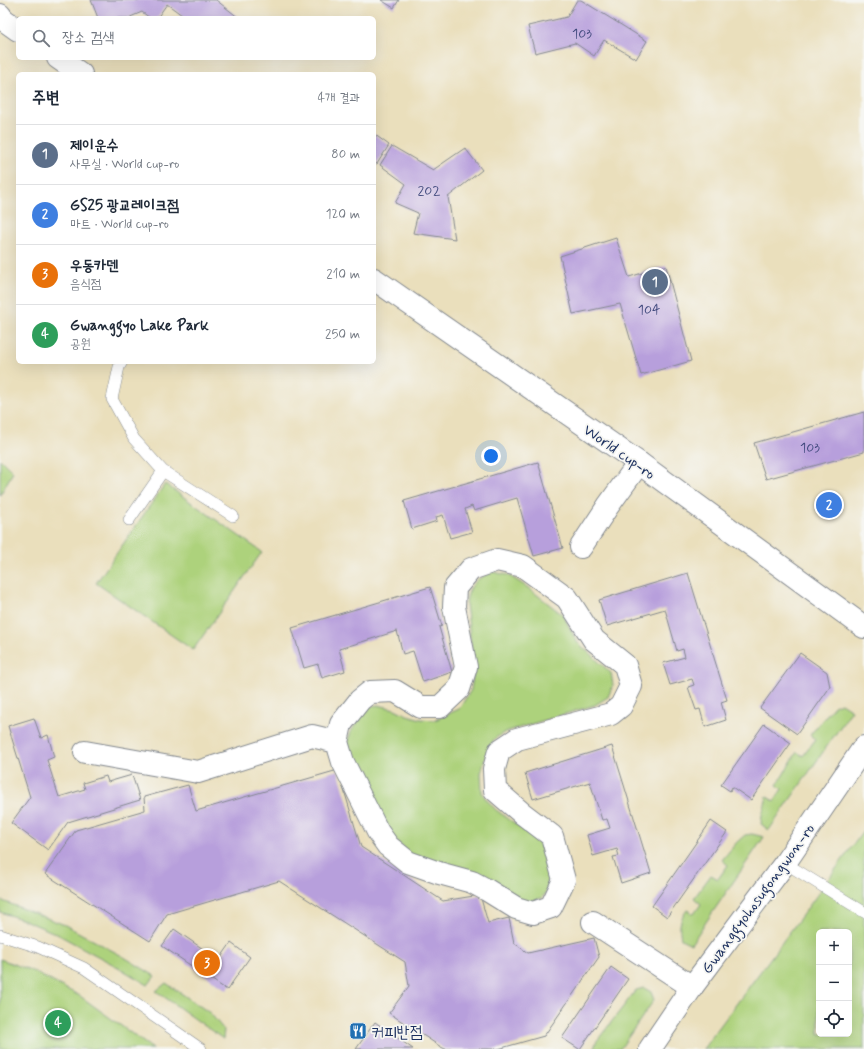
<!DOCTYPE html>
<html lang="ko">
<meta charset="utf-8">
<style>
body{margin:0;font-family:Mynerve,"Poor Story",sans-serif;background:#f2f2f3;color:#1f2937}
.controls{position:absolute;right:12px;bottom:12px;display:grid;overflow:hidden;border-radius:6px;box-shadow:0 4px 16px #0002}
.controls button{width:36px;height:36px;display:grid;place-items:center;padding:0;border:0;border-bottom:1px solid #e0e1e3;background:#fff;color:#1f2937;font:20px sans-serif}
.you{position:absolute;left:491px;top:456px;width:14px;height:14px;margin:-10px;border:3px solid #fff;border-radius:50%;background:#1a73e8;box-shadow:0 0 0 6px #1a73e833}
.badge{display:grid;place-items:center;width:26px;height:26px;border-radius:50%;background:#db2777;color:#fff;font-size:13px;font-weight:700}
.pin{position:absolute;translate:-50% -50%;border:2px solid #fff;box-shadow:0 1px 4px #0006}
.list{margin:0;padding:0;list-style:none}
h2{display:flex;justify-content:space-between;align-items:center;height:52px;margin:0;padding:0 16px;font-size:17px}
h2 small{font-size:13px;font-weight:400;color:#747a83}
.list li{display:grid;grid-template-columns:26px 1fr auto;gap:12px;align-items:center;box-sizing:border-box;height:60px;padding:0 16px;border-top:1px solid #e0e1e3}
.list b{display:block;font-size:15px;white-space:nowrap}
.list p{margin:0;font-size:13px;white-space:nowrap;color:#747a83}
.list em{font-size:13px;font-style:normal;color:#747a83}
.icon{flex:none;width:22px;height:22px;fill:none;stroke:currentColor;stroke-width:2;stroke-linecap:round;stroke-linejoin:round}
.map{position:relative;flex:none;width:864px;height:1049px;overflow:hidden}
.search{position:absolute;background:#fff;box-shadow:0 4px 16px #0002;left:16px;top:16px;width:360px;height:44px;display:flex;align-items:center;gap:10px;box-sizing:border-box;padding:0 14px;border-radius:6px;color:#747a83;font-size:15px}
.panel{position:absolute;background:#fff;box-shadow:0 4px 16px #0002;left:16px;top:72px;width:360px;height:292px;border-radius:6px}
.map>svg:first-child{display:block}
.green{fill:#add27c;stroke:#64806d;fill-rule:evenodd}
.building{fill:#b79fdc}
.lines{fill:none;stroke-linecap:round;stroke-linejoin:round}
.service-casing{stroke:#82878d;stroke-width:12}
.minor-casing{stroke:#82878d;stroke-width:24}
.tertiary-casing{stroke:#82878d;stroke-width:24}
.service{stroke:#fff;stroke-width:11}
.minor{stroke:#fff;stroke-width:22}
.tertiary{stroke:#fff;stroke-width:22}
.labels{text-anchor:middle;stroke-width:3.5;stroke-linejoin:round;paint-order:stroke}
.number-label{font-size:14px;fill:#424b7e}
.street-label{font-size:16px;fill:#1b2f5e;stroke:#f6f6f2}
.poi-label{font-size:16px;fill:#1b2f5e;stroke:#f6f6f2;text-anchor:start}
</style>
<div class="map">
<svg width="864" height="1049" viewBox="0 0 864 1049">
<rect width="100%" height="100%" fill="#f6f6f2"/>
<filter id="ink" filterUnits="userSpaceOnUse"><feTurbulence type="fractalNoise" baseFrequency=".025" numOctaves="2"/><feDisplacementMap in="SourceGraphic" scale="8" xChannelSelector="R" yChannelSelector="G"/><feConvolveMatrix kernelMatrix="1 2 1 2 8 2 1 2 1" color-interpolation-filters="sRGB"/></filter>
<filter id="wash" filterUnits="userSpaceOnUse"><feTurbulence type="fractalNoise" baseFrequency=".012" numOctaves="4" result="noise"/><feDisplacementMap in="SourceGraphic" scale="16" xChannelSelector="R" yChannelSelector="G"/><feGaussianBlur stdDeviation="0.9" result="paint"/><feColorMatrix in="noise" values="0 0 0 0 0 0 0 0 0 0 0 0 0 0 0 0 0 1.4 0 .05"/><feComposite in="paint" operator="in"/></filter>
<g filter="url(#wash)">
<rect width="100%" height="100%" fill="#eadfbc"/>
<!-- green -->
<path class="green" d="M0 459 13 472 0 495Z
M165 484 262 552 193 650 96 583Z
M493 572 508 575 527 587 563 615 577 642 611 673 613 685 608 697 595 705 505 732 494 739 486 755 481 773 482 792 486 799 496 810 535 838 540 844 548 877V889L542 898 524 903 412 856 394 839 346 744 352 730 367 707 378 705 395 709 407 715 421 719 435 720 459 709 471 690 474 668 466 604C468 586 476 578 493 572Z
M841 703 852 710 769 830 761 824 762 815 767 797 774 801 782 789 777 785 797 752 803 756 815 740 810 735 834 706Z
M864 830V1049H703L809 906ZM819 932H849V1034H819Z
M752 834 764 837 691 944 681 939C679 926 679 921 687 910L694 914 701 904 694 898 711 875 718 879 728 865 722 860 737 842 745 835Z
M0 900 65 925 124 957 155 976 148 985 116 966 55 933 24 920 0 912Z
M0 959 30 970 80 996 153 1049H0Z
M166 983 210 1013 224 1030 223 1039 156 991Z
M644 988 651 992 654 1000 620 1049H594L596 1042 636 990Z"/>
<g id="blocks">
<!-- building -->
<path class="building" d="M91 0H216L239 18H186L167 4 157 18H150L142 12 128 18H98Z
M381 0H399L394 8Z
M577 0H581L647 41 636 59 604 40 594 56 575 43 535 53 528 26 567 17Z
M374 134 389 145 377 164 374 163Z
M392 146 433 170 465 148 482 170 448 197 455 239 413 233 418 213 395 203 406 184 380 165Z
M616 238 629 277 666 266 691 361 641 375 620 304 573 314 560 256Z
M864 412V452L766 479 754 443Z
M538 462 563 548 534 556 517 498 474 511 472 506 465 509 472 532 450 538 443 515 436 517 437 521 412 529 404 501Z
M688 573 727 700 721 702 726 720 705 727 700 709 696 710 688 687 694 685 692 679 670 685 663 663 685 657 683 649 677 651 665 609 607 626 599 600Z
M430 587 442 626 439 627 452 672 423 682 413 651 403 654 397 631 339 649 345 671 322 678 318 664 304 668 292 628Z
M800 653 827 672 830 687 797 734 760 708Z
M34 718 41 738 48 735 54 757 47 760 59 797 85 789 83 783 106 776 108 782 132 775 140 800 68 822 48 850 11 823 30 797 8 726Z
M764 724 791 743 751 800 732 787 730 791 721 785Z
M612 746 651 873 621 883 613 857 619 856 617 849 593 856 587 835 610 828 607 819 602 820 590 782 533 799 525 773Z
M338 770 361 847 443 901 480 895 488 923 509 918 514 943 528 953 594 938 599 957 544 1036 498 1049H445L441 1047 389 1013 409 986 405 962 279 881 167 914 150 941 45 874 76 830 145 810 144 797 188 785 196 811Z
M711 821 727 832 667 917 652 906Z
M174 929 219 960 231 943 250 957 227 990 162 946Z
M611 967 628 979 580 1049H579L562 1038Z
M375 1022 413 1049H356Z"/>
</g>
</g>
<g filter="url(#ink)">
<use href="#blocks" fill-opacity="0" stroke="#82878d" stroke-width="1"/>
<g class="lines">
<defs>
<path id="service" d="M122 362 119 367 112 399 134 439 163 471 233 516
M129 520 163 471
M785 863 864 912
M0 935 38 947 84 968 201 1049"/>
<path id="minor" d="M581 547 608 506 639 463
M497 560 523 566 567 598 594 640 625 665 631 686 621 706 611 714 517 739 499 751 494 769 495 790 523 814 552 836 564 880 551 907 533 913 516 908 487 890 472 882 439 873 408 862 388 846 378 832 343 762 337 742 341 724 360 700 370 692 395 691 421 707H440L459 689 466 667 454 607 455 588 471 569Z
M85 752 198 772 312 736 337 742
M593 922 692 987"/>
<path id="tertiary" d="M0 15 4 20 18 30
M58 58 81 74
M374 279 639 463 864 627
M650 1049 692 987 785 863 864 747"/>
</defs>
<!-- service casing -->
<use href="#service" class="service-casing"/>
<!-- minor casing -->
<use href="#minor" class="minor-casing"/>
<!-- tertiary casing -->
<use href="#tertiary" class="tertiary-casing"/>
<!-- service -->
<use href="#service" class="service"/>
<!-- minor -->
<use href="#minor" class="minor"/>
<!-- tertiary -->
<use href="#tertiary" class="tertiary"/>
</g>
</g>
<!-- icons -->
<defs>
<symbol id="restaurant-square" viewBox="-11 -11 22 22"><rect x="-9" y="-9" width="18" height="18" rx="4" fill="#1f6fb2" stroke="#f6f6f2"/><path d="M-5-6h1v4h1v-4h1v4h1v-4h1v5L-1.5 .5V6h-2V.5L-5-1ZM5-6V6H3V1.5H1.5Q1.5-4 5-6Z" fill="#fff"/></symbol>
</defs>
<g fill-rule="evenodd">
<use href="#restaurant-square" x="348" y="1021" width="20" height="20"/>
</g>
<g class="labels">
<!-- number labels -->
<g class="number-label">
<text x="582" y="38">103</text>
<text x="429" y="195">202</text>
<text x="649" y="314">104</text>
<text x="810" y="452">103</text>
</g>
<!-- street labels -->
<g class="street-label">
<text transform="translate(620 451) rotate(35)" y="6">World cup-ro</text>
<text transform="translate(757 898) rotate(-54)" y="6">Gwanggyohosugongwon-ro</text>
</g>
<!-- poi labels -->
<g class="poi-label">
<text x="371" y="1037">커피반점</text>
</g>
</g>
</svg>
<div class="controls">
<button>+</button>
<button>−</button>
<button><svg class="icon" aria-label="locate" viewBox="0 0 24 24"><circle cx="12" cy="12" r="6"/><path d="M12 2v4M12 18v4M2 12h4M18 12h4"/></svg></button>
</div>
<div class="you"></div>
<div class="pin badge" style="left:655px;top:282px;background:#5c6f8a">1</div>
<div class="pin badge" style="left:829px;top:505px;background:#3f7fe0">2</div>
<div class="pin badge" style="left:207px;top:963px;background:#e8710a">3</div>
<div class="pin badge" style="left:58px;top:1023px;background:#2e9e5b">4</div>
<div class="search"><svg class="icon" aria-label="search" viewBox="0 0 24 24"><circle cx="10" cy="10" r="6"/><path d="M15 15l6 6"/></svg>장소 검색</div>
<section class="panel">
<h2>주변<small>4개 결과</small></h2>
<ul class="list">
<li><span class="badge" style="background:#5c6f8a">1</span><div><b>제이운수</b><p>사무실 · World cup-ro</p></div><em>80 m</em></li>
<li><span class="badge" style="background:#3f7fe0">2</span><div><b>GS25 광교레이크점</b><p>마트 · World cup-ro</p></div><em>120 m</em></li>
<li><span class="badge" style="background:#e8710a">3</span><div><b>우동카덴</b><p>음식점</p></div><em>210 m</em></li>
<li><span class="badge" style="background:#2e9e5b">4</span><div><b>Gwanggyo Lake Park</b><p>공원</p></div><em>250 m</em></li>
</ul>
</section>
</div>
